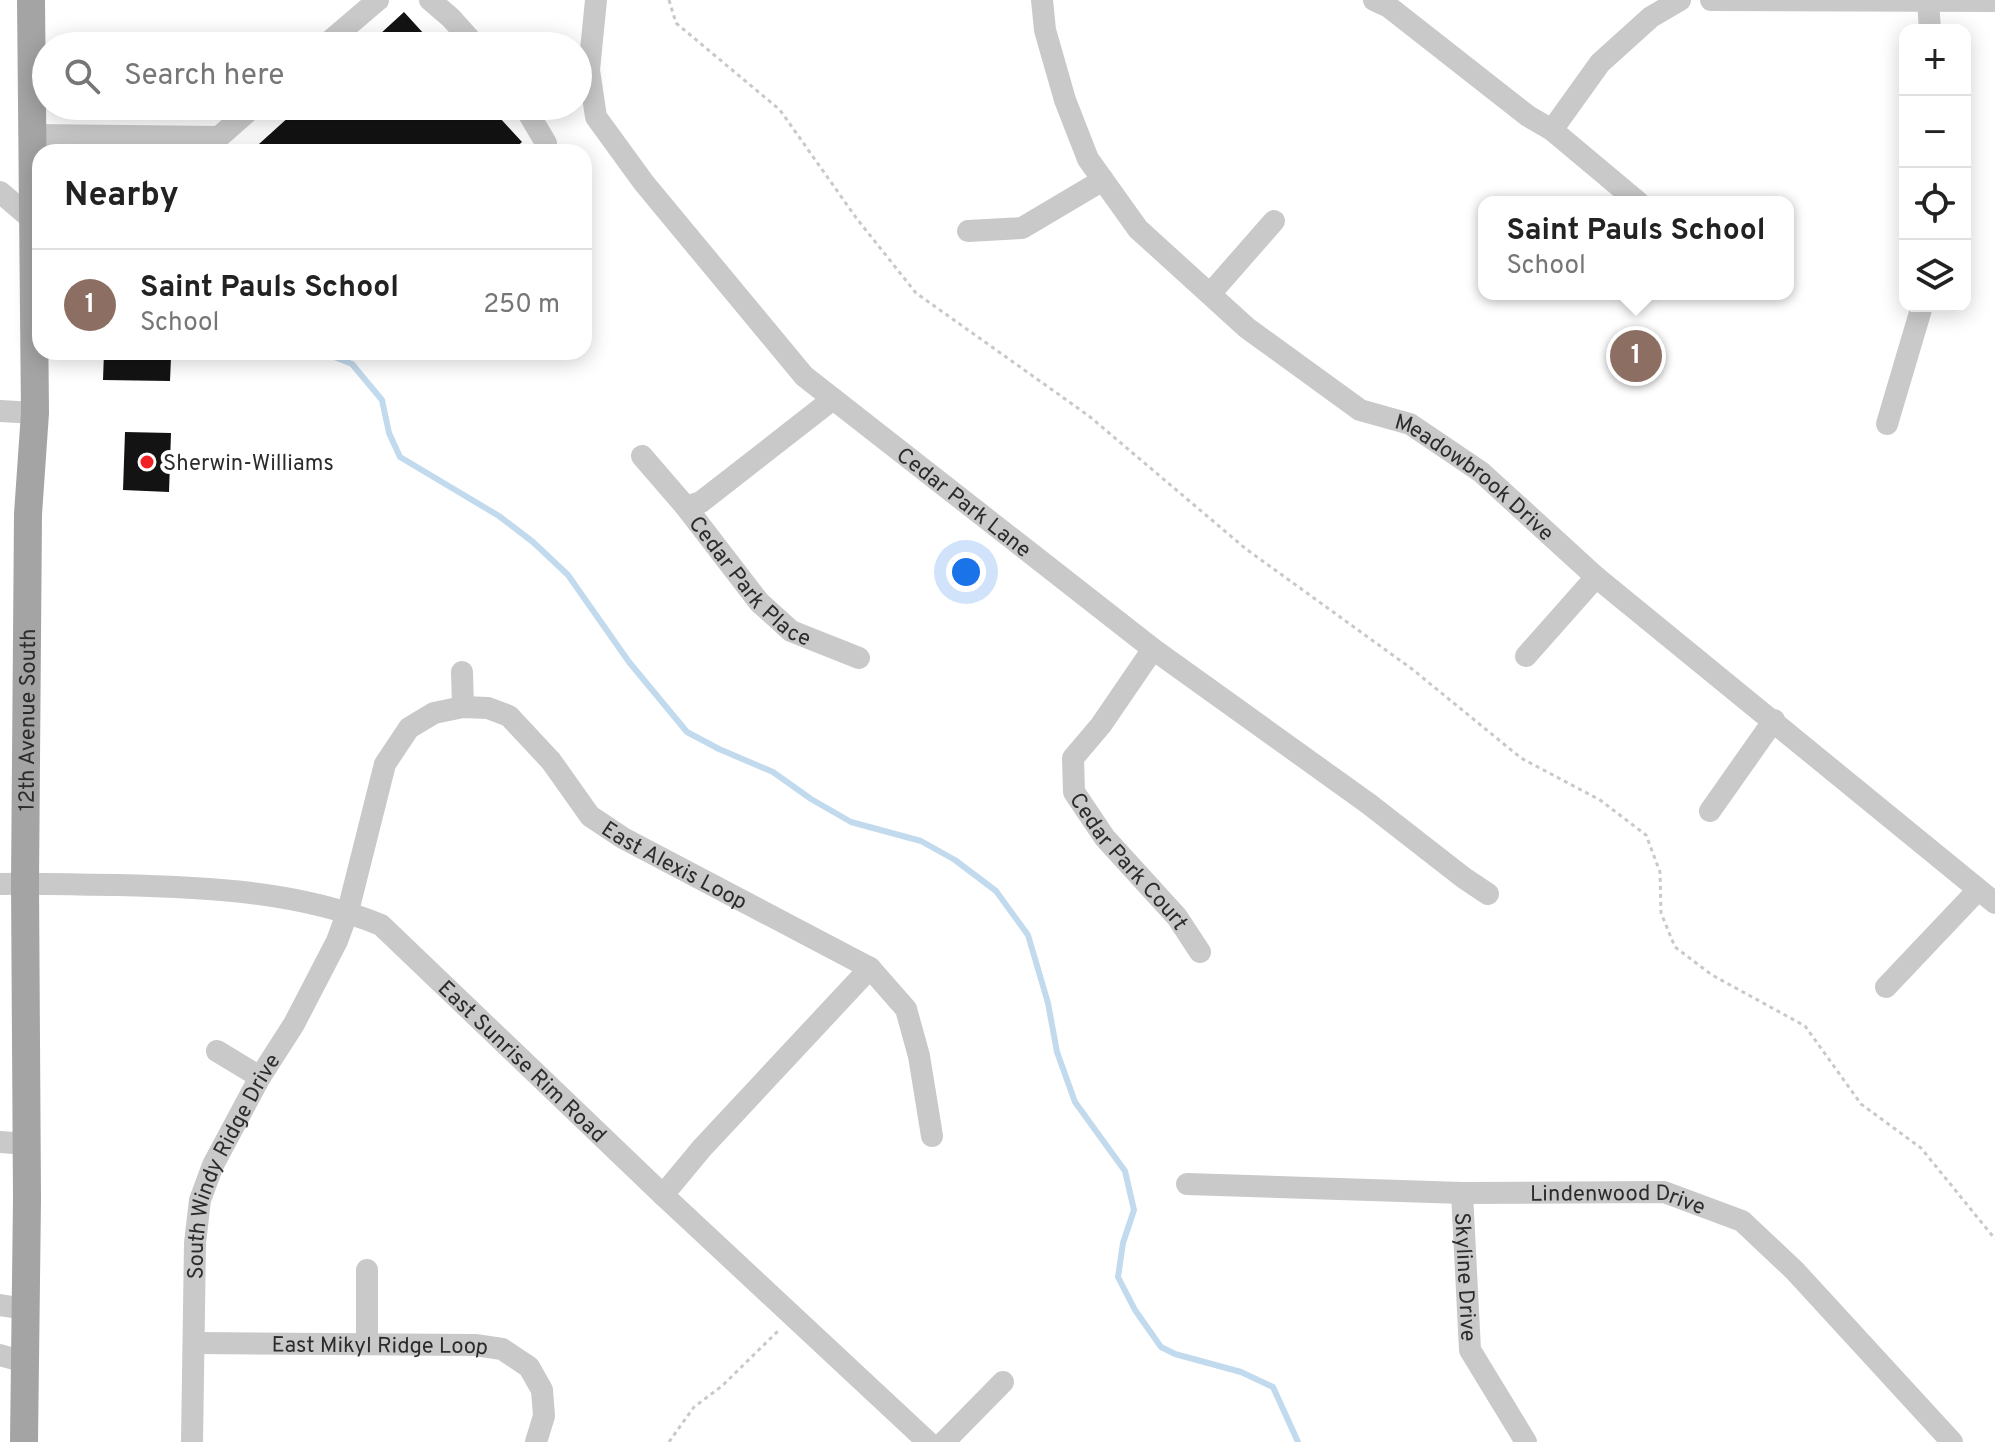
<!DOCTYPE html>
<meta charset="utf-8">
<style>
body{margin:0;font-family:Overpass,sans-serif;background:#f6f6f6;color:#222}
.controls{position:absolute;right:24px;top:24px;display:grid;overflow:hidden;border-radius:16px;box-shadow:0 4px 20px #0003}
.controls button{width:72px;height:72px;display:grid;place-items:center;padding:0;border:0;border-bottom:2px solid #e0e0e0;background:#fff;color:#222;font:40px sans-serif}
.you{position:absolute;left:966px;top:572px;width:28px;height:28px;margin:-20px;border:6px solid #fff;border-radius:50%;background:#1a73e8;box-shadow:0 0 0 12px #1a73e833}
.badge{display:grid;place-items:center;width:52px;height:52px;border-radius:50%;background:#db2777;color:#fff;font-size:26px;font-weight:700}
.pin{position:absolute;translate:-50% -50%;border:4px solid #fff;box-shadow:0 2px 8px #0006}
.popup{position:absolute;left:1478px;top:196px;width:316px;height:104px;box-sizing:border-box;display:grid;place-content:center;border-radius:16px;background:#fff;filter:drop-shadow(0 2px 6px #0005);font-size:26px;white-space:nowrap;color:#767676}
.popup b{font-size:30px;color:#222}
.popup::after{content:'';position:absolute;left:50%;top:100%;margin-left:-16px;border:16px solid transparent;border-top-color:#fff}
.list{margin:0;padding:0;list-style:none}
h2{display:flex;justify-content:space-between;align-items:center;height:104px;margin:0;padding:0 32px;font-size:34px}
h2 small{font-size:26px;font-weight:400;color:#767676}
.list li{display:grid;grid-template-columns:52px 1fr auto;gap:24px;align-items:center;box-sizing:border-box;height:112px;padding:0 32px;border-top:2px solid #e0e0e0}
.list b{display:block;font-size:30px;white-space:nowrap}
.list p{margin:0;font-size:26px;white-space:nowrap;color:#767676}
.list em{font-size:26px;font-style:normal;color:#767676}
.icon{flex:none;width:44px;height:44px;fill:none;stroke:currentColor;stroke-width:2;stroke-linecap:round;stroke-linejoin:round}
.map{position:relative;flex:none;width:1995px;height:1442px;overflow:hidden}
.search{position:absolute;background:#fff;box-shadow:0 4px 20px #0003;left:32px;top:32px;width:560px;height:88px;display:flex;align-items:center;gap:20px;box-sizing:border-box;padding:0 28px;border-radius:44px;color:#767676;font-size:30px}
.panel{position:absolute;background:#fff;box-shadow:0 4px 20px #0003;left:32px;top:144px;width:560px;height:216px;border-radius:24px}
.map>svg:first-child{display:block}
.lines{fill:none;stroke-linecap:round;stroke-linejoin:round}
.stream{stroke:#c2daed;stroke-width:6}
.building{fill:#131313}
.path{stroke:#c9c9c9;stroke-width:3;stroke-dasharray:4 4;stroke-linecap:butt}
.minor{stroke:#c9c9c9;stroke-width:22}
.major{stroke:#a4a4a4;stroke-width:28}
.poi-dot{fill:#f12025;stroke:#fff;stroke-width:3}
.labels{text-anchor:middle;stroke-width:8;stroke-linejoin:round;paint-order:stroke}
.poi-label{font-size:22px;fill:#2c2c2c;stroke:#fff;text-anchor:start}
.street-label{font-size:22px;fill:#2c2c2c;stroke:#fff}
</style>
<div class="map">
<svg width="1995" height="1442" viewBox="0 0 1995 1442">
<rect width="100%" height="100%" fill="#fff"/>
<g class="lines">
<!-- stream -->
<path class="stream" d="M322 352 352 364 382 400 389 433 400 457 499 516 533 542 568 575 629 662 687 732 719 749 773 772 811 799 851 822 921 841 955 860 996 891 1028 935 1048 1003 1057 1052 1075 1102 1125 1171 1134 1210 1123 1243 1118 1277 1135 1310 1161 1347 1175 1354 1241 1372 1273 1387 1298 1442"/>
</g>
<!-- building -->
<path class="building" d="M404 12 435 46H367Z
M301 106H489L522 142 511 152H250Z
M104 352H164L171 357 170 381 103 380Z
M125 432 171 433 169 492 123 490Z"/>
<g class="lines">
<!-- path -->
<path class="path" d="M669 0 676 23 780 110 857 219 916 293 1089 416 1246 549 1412 669 1521 758 1600 800 1646 835 1660 872 1661 913 1675 947 1712 975 1805 1026 1861 1104 1921 1148 1995 1239
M669 1442 694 1407 722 1386 778 1331"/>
<!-- minor -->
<g class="minor">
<path d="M430 0 451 18 476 46"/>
<path id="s1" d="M596 0 589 70 596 117 644 183 804 376 1153 649 1369 804 1464 878 1488 894"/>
<path id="s2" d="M1042 0 1045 30 1065 100 1088 159 1138 229 1247 328 1360 410 1410 424 1481 472 1596 577 1995 903"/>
<path d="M1374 0 1389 7 1528 116 1552 130 1638 202"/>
<path d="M1711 0 1995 1"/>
<path d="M1928 1 1930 30"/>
<path d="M324 46 378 0"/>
<path d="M524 106 546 143V152"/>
<path d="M1552 130 1600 63 1651 17 1680 0"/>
<path d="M33 135 219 137 254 106"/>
<path d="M0 192 33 220"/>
<path d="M968 231 1022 228 1103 180"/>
<path d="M1210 294 1274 221"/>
<path id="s3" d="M833 399 701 502 686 507 759 602 791 631 859 658"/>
<path d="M0 411 35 413"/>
<path d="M1887 424 1922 306"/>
<path d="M642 456 686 507"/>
<path id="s4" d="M1153 649 1101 725 1073 758 1074 792 1105 838 1177 917 1200 952"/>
<path d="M1526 656 1596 577"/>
<path d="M462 672 463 707"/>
<path d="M1710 811 1774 720"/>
<path id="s5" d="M0 884C39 883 78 885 116 885 205 887 299 891 381 925L663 1195 928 1442"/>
<path d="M870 968 906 1009 919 1056 932 1136"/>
<path d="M1886 987 1978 890"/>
<path d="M217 1051 260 1077"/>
<path d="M0 1142 27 1144"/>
<path id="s6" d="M1187 1184 1462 1193 1664 1192 1742 1221 1795 1271 1952 1442"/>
<path id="s7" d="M1462 1193 1470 1350 1526 1442"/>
<path d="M367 1270V1344"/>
<path d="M0 1305 26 1309"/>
<path id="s8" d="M194 1343 475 1345 502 1349 529 1367 542 1390 544 1416 536 1442"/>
<path d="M0 1355 25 1362"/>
<path id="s9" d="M192 1442 195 1243 200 1200 213 1165 260 1077 294 1024 337 941 348 911 385 764 409 728 434 713 463 707 488 708 509 716 551 761 590 816 623 838 870 968 702 1148 663 1195"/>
<path d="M944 1442 1003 1382"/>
</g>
<!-- major -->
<path class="major" id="s10" d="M24 1442 27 1199 25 883 28 514 35 413 31 0"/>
</g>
<!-- markers -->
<circle class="poi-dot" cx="147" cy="462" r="8"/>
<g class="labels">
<!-- poi labels -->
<g class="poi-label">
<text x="163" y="470">Sherwin-Williams</text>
</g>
<!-- street labels -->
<g class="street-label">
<text dy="8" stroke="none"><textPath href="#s2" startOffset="674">Meadowbrook Drive</textPath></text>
<text dy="8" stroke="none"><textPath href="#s1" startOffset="654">Cedar Park Lane</textPath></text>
<text dy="8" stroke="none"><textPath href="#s3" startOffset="282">Cedar Park Place</textPath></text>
<text dy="8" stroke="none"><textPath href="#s10" startOffset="722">12th Avenue South</textPath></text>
<text dy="8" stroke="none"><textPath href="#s4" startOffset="258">Cedar Park Court</textPath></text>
<text dy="8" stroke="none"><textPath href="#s9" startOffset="1096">East Alexis Loop</textPath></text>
<text dy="8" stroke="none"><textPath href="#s5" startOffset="582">East Sunrise Rim Road</textPath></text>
<text dy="8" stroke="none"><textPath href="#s9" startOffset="284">South Windy Ridge Drive</textPath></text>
<text dy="8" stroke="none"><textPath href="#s6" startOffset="432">Lindenwood Drive</textPath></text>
<text dy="8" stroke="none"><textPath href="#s7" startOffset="84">Skyline Drive</textPath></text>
<text dy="8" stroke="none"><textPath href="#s8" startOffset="186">East Mikyl Ridge Loop</textPath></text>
</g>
</g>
</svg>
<div class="controls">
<button>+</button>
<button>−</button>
<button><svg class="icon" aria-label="locate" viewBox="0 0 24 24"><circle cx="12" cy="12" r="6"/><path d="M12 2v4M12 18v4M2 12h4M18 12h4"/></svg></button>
<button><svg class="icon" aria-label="layers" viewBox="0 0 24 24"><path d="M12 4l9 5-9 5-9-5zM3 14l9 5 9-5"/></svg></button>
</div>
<div class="you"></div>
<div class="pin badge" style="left:1636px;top:356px;background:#8d6e63">1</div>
<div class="popup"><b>Saint Pauls School</b>School</div>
<div class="search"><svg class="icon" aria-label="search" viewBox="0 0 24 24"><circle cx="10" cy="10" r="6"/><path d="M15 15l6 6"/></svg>Search here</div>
<section class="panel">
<h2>Nearby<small></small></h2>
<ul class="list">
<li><span class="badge" style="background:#8d6e63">1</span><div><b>Saint Pauls School</b><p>School</p></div><em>250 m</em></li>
</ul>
</section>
</div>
